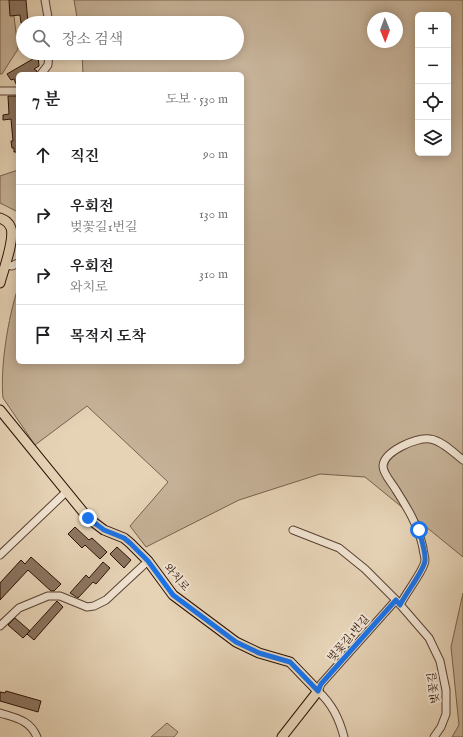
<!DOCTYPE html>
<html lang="ko">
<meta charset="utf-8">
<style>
body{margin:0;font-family:"IM FELL English","Noto Serif KR",serif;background:#f2f2f2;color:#202124}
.controls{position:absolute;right:12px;top:12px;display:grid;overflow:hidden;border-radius:6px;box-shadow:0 2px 10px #0003}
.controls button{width:36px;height:36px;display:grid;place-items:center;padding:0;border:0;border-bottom:1px solid #e0e0e0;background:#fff;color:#202124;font:20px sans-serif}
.compass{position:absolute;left:367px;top:12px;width:36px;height:36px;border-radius:50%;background:#fff;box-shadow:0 2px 10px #0003;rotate:179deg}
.stop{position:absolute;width:12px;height:12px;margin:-9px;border:3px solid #1a73e8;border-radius:50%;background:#fff}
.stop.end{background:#1a73e8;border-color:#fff;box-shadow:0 1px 4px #0008}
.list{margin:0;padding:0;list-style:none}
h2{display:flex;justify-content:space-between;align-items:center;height:52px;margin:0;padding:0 16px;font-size:17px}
h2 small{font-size:13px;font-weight:400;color:#757577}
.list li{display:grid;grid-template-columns:26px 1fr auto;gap:12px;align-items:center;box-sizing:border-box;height:60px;padding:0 16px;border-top:1px solid #e0e0e0}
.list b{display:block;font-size:15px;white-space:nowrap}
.list p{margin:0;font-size:13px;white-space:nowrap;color:#757577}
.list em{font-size:13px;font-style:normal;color:#757577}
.icon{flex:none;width:22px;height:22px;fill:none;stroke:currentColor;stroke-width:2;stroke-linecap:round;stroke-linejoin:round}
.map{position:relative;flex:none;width:463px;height:737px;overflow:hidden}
.search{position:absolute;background:#fff;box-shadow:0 2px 10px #0003;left:16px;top:16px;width:228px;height:44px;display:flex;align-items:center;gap:10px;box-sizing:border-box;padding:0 14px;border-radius:22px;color:#757577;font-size:15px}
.panel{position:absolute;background:#fff;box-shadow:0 2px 10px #0003;left:16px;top:72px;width:228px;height:292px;border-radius:6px}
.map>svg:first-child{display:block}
.green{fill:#c6b298;stroke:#78614e;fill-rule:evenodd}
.building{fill:#8c7561;stroke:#2b1005}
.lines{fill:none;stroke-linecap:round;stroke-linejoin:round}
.minor-casing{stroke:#5a4131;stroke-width:9}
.major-casing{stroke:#2b1005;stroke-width:11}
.minor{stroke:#efe2d0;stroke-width:7}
.major{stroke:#e6d3b6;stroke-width:9}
.route{stroke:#1a73e8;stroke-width:5}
.labels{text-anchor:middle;stroke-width:4;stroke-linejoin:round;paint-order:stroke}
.street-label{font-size:11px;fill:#2b1005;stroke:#efe2d0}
</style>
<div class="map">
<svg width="463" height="737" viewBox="0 0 463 737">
<rect width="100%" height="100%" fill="#e6d3b6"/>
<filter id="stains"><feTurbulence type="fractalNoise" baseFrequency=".005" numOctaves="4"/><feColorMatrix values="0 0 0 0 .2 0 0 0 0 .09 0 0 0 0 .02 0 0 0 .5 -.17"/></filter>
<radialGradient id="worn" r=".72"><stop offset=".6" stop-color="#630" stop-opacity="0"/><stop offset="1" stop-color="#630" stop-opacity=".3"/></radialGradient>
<!-- green -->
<path class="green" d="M0 0H12L18 49 2 74H0Z
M74 0H463V557L365 477 320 474 239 500 146 547 130 526 168 482 87 406 35 445 3 398C0 367 8 318 18 288V362H242V74H83L82 53H237V23H78ZM418 15H448V153H418ZM373 18H397V42H373Z
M18 170V212L0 203V176Z
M463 593V737H452L459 725 451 647Z
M167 723 178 732 174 737H151Z"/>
<!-- building -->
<path class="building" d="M9 0H26L28 23H21L20 15 10 16Z
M38 56 39 66 34 69 37 71 36 74H18L17 86 14 79 11 80 7 74Z
M8 96H18V152H14V148H12L11 141H13L11 119 3 120V115L9 114Z
M75 527 89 540 92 538 107 552 100 559 85 545 82 548 68 534Z
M117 547 131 560 124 568 110 554Z
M31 557 61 584 54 591H51L28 570 0 600V583L21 560 25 564Z
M103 562 110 568 96 584 93 582 78 598 70 593 86 575 89 578Z
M57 601 63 607 34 640 27 634Z
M15 618 30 631 23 638 8 625Z
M6 691 41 701 38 712 0 701V692L5 693Z"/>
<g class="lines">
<defs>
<path id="minor" d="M45 0 49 23
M41 74 48 65 49 53
M0 91H18
M5 265 12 266 18 263
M293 530 339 548 365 569 396 600 429 638 440 661 446 690V714L441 727 434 737
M0 555 66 492
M400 605C405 594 425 569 425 560 425 556 423 551 423 548 418 525 408 509 396 490 392 483 383 474 383 466 384 451 417 437 430 439 441 440 454 453 463 460
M0 626 19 608 48 596H60L87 607 94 606 106 600 148 561
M0 713C16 718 30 720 37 737
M344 737C339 718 332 704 318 691L321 684 396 600"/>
<path id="major" d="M0 218C5 220 9 222 11 228 15 240 3 271 0 283
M0 410 88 518 104 530 124 538 130 543 148 561 173 595 236 642 259 653 290 662 318 691 282 737"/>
</defs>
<!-- minor casing -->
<use href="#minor" class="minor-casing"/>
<!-- major casing -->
<use href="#major" class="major-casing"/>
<!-- minor -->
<use href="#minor" class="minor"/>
<!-- major -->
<use href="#major" class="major"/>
</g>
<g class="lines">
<!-- route -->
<path class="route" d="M88 518 104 530 124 538 130 543 148 561 173 595 236 642 259 653 290 662 318 691 321 684 396 600 400 605C406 593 423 572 425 561 426 552 421 539 419 530"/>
</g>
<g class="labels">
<!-- street labels -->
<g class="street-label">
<text transform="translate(177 577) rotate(49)" y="4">와치로</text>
<text transform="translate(348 638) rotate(-49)" y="4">벚꽃길1번길</text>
<text transform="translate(433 688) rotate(-97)" y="4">벚꽃길</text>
</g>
</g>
<rect width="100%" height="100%" filter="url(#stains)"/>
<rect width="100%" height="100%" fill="url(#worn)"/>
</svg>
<div class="controls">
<button>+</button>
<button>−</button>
<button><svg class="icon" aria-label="locate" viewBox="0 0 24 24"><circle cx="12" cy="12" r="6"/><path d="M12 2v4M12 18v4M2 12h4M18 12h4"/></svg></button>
<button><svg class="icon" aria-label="layers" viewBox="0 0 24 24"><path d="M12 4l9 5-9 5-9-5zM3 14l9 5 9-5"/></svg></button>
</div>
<svg class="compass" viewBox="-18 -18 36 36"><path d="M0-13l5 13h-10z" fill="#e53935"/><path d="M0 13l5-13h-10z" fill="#757577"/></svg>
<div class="stop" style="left:419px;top:530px"></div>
<div class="stop end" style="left:88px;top:518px"></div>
<div class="search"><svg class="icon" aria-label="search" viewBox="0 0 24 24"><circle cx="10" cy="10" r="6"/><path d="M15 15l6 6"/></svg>장소 검색</div>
<section class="panel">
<h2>7 분<small>도보 · 530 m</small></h2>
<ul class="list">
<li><svg class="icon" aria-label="ahead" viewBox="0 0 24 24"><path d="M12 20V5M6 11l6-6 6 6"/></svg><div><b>직진</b></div><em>90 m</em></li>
<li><svg class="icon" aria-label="right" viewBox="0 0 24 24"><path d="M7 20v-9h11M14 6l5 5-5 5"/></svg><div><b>우회전</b><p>벚꽃길1번길</p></div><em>130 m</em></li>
<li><svg class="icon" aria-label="right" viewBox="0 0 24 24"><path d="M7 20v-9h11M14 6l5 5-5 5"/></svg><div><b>우회전</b><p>와치로</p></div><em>310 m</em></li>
<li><svg class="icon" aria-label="arrive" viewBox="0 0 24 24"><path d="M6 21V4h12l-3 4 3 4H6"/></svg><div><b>목적지 도착</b></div></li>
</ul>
</section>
</div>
